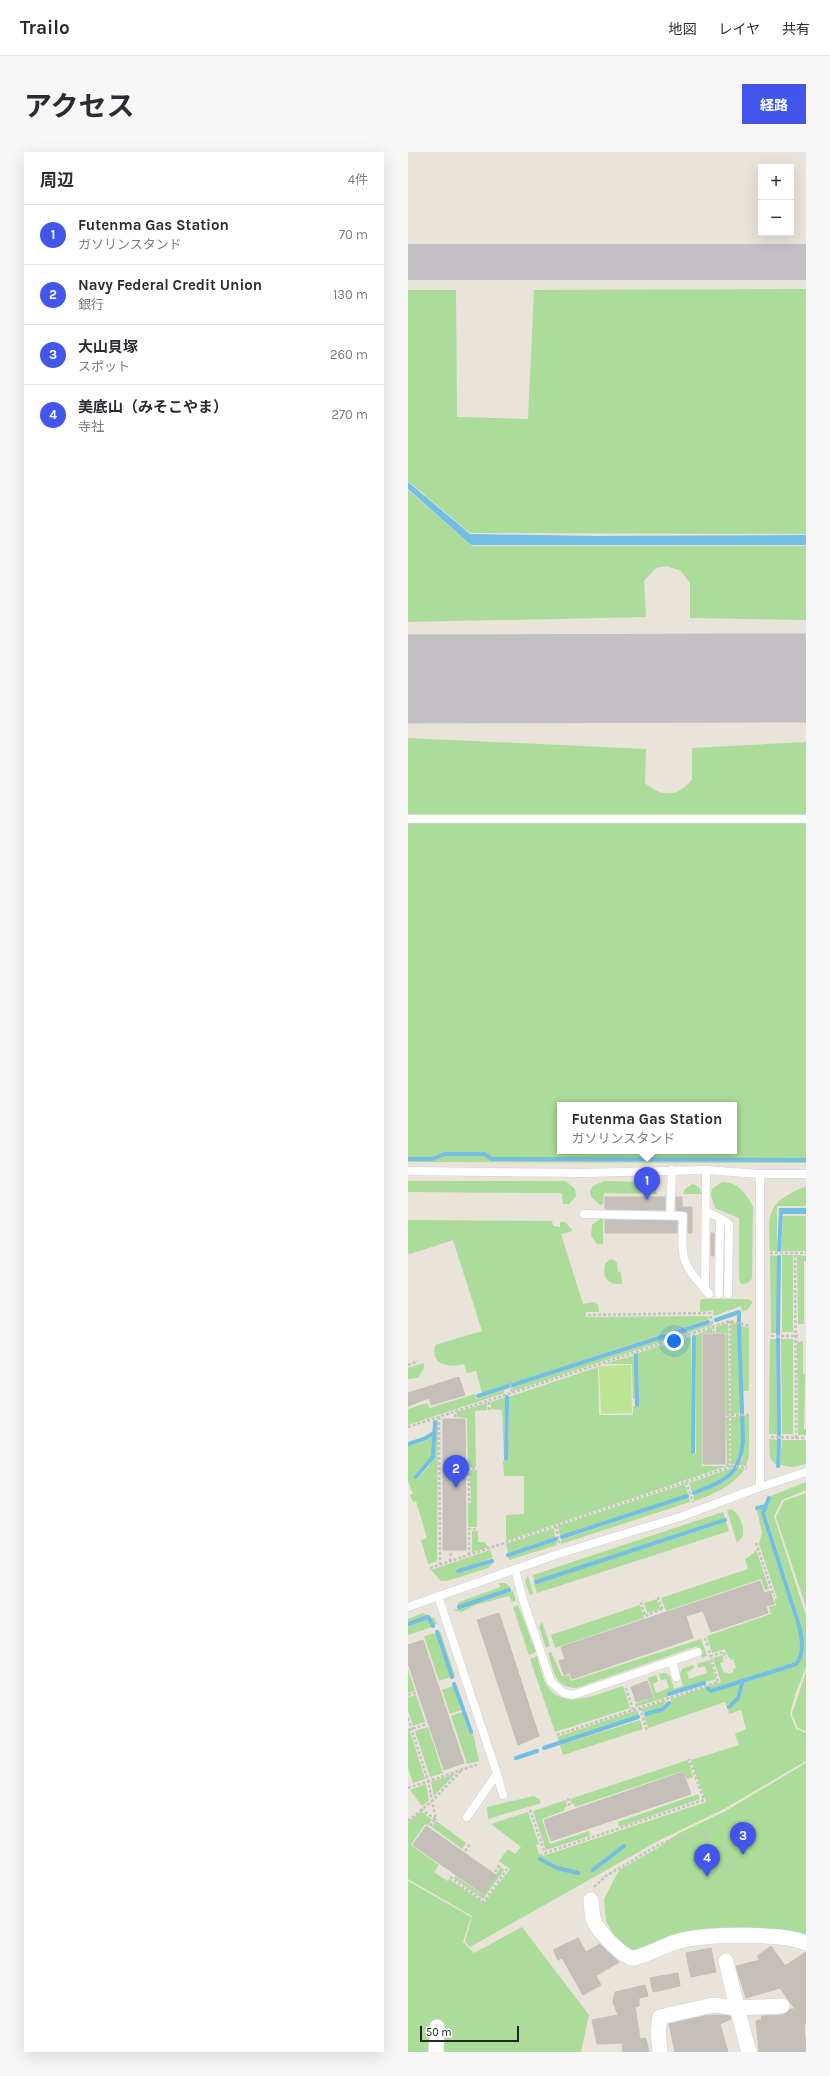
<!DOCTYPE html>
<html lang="ja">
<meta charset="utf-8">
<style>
body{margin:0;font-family:Karla,"Noto Sans JP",sans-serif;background:#f7f7f7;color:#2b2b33}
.controls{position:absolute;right:12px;top:12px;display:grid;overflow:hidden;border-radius:0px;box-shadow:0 4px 16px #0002}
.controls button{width:36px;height:36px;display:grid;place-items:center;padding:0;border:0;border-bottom:1px solid #e1e1e2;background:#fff;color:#2b2b33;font:20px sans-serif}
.scale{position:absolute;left:12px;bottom:10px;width:99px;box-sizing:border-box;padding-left:4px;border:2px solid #272727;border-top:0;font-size:11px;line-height:14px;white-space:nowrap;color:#272727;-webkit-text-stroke:3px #fff;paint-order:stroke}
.you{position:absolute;left:266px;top:1189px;width:14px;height:14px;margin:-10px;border:3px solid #fff;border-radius:50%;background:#1a73e8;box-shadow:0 0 0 6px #1a73e833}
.badge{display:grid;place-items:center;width:26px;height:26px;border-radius:50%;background:#4356ec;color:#fff;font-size:13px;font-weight:700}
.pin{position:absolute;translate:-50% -33px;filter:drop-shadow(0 1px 2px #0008)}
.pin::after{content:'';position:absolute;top:21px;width:14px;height:12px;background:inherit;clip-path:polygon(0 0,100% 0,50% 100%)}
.popup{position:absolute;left:149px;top:950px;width:180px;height:52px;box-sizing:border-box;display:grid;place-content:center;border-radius:0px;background:#fff;filter:drop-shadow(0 1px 3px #0005);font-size:13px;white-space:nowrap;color:#7c7c81}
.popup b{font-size:15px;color:#2b2b33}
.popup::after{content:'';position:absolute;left:50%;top:100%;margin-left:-8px;border:8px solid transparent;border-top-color:#fff}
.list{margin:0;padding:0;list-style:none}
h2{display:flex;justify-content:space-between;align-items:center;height:52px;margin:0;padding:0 16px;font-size:17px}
h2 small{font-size:13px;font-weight:400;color:#7c7c81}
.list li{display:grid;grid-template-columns:26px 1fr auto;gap:12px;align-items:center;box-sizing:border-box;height:60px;padding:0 16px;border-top:1px solid #e1e1e2}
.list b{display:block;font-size:15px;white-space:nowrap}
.list p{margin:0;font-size:13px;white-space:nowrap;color:#7c7c81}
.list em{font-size:13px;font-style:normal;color:#7c7c81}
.map{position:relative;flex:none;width:398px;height:1900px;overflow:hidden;border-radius:0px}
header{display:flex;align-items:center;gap:24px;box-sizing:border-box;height:56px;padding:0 20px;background:#fff;border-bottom:1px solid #e1e1e2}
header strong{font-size:19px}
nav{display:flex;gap:22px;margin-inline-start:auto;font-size:14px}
.intro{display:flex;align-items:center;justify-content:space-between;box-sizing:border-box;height:96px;padding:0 24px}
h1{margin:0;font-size:28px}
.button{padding:10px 18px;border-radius:0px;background:#4356ec;color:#fff;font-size:14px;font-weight:700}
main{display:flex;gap:24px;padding:0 24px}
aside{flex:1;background:#fff;border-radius:0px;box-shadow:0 4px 16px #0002}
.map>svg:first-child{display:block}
.green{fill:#abdc99;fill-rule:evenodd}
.pitch{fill:#bde395}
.water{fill:#72bee5}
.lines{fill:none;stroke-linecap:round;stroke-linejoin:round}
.stream{stroke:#72bee5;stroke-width:4}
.taxiway{stroke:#c3c0c4;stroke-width:36}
.runway{stroke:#c3c0c4;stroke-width:89}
.building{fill:#c4c0b9;stroke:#c4bfb3}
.service-casing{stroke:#cfd1df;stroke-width:9}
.minor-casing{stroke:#cfd1df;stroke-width:16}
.path{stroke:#c3c3c3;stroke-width:2.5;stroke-dasharray:3 2;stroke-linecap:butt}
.service{stroke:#fff;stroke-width:8}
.minor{stroke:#fff;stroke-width:15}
</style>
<header>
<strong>Trailo</strong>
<nav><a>地図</a><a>レイヤ</a><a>共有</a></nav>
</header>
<div class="intro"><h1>アクセス</h1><a class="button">経路</a></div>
<main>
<aside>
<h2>周辺<small>4件</small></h2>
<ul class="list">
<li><span class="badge">1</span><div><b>Futenma Gas Station</b><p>ガソリンスタンド</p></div><em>70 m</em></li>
<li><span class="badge">2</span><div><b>Navy Federal Credit Union</b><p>銀行</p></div><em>130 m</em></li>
<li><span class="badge">3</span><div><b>大山貝塚</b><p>スポット</p></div><em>260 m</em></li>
<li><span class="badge">4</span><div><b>美底山（みそこやま）</b><p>寺社</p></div><em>270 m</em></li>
</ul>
</aside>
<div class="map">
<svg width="398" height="1900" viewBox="0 0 398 1900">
<rect width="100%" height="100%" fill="#e9e3d9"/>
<!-- green -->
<path class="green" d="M398 137V382L62 381 0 329V138H48L49 265 120 267 126 138Z
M0 338 64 394H398V468L282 466V431L273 419 259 414 248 416 236 429 238 465 0 470Z
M0 586 238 597 237 631C253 646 272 645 284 627V596L398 590V662H0Z
M398 670V1011L0 1010V671ZM152 953H326V999H152Z
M0 1029H158L167 1037 168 1044 161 1052H155L154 1041 0 1040Z
M196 1029 241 1030 246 1033 249 1042 196 1041 195 1052 192 1053 183 1045 182 1039 185 1034Z
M314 1030C330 1030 339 1042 345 1055L344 1126C342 1131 338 1132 333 1132L331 1127V1066L307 1056 303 1043 304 1037Z
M285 1032 292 1036 293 1042H275L277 1037Z
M398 1034V1054H369V1099H362C360 1057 359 1052 398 1034Z
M375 1064H398V1099H373Z
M192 1067H195V1092H189L183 1084 184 1073Z
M0 1068 144 1069 145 1074 152 1075V1070H157L165 1079 153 1082 175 1152 186 1150 190 1153 191 1160H178V1165L300 1164 301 1167 74 1241 68 1219 59 1221 56 1212C41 1216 22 1214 27 1193L74 1179 45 1088 2 1102 0 1101Z
M362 1103 369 1104V1181H363Z
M374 1103H385V1180H374Z
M389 1103 398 1104V1109H396V1172H390Z
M202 1107 206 1108 209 1111 210 1120H213L214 1132C200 1133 194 1126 197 1112Z
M294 1147H339L344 1149V1152L339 1158 334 1159 333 1154 306 1164 305 1158 292 1160V1149Z
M323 1170 330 1173 333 1261 323 1262Z
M303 1171 304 1173 105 1239 104 1234Z
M320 1171 321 1262 318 1263V1181H308V1175Z
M333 1174 341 1176V1239H335Z
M304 1176V1181H294V1314H319L98 1389V1363L116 1362V1324H96L95 1309H100L101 1245 190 1215 191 1263H225V1254H231L230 1201 283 1184 284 1301 286 1303 288 1301V1183Z
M362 1187H368L369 1282H361Z
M373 1187H385V1282H374Z
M395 1189V1222H397L396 1277H398V1283H390L389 1190Z
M227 1203V1247H225L224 1212H196Z
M16 1211V1216L10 1226 0 1227V1216Z
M96 1238V1241L0 1273V1257L19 1251 22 1256 67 1242 68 1247Z
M97 1245 96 1305 94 1258 83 1257V1250Z
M79 1251V1258L67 1259 68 1315H60L59 1266 49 1265V1260Z
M333 1264V1305L329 1313 323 1312V1265Z
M336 1264H341V1303L338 1314 331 1313 335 1306Z
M318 1265H321V1312H319Z
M30 1267 29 1409 20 1412 13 1388 19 1386 8 1349 5 1350 2 1343 5 1342 0 1329V1294L16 1290 25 1284 24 1304 7 1324 9 1327C32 1306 27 1297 28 1268Z
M361 1287 369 1288 368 1313 362 1306Z
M374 1288H398V1312L383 1315 372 1313Z
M324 1316H327L314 1327 284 1340 281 1331Z
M330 1316 337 1317C324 1334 307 1342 286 1349L285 1344 318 1329Z
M69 1318V1375H60V1351H63L62 1319Z
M398 1330V1338L374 1348 366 1364 398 1464V1515L387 1543 382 1562 388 1577 398 1581V1609L316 1657 250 1689 62 1795 57 1790 64 1764 0 1727V1671L13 1659 24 1668 20 1673 17 1672 3 1693 31 1713 26 1720 39 1729 41 1727 76 1751 102 1717 91 1709 100 1697 107 1702 113 1695 83 1672 120 1660 131 1692 128 1693 131 1702H134L135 1704 298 1650 283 1608 331 1593 327 1582 338 1577 333 1558 321 1562 320 1558C330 1550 334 1542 337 1530L388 1513 396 1500 393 1472 357 1360 363 1344Z
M277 1332 280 1342 152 1384 150 1374Z
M398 1341V1455L368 1365 376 1349Z
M281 1345 282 1350 153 1392V1388Z
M356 1356 353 1361 390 1473C392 1485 396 1499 387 1510L304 1538 301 1534 313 1530 305 1506 315 1503V1510L312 1511 316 1521 319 1520 320 1522 326 1520 325 1517 328 1516 325 1507 322 1508V1505H320L317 1497 304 1501 299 1484 363 1462 361 1455 368 1453 366 1448 369 1446 351 1392 354 1381 349 1358Z
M323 1357C332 1361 336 1375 335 1384L329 1391 319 1358Z
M315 1360 317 1366 126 1429 125 1423Z
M318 1370 321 1379 129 1441 126 1432Z
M146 1376 147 1385 100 1401 98 1392Z
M64 1379H70V1390H76L81 1395 64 1400Z
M148 1389 149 1393 101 1408 100 1405Z
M348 1397 361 1437 357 1438 353 1427 258 1459 253 1446 340 1417 337 1407 346 1401Z
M82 1398 85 1406 48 1418V1420L50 1421 85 1411 80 1416 39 1429H33L23 1418Z
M120 1423 125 1442 122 1443 117 1429Z
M91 1431H97L103 1436 49 1454 51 1450 92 1435Z
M105 1439 108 1449 104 1450 101 1444 67 1453 54 1460 45 1458Z
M249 1447 252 1457 239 1461 236 1451Z
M110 1453 128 1500 121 1503 105 1455Z
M232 1453 236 1466 147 1496 143 1483Z
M15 1461 26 1466 29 1472 26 1473 20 1464 0 1471V1467Z
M19 1467 24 1475 0 1483V1474Z
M134 1470 142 1494 138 1496 131 1475Z
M32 1479 47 1524H45L30 1480Z
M27 1481 42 1525 31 1529 16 1484Z
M293 1487 299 1504 294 1506 289 1494 168 1536C146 1535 146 1519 140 1501L143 1500 154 1524 161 1523 163 1529Z
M129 1504C131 1512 133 1520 136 1528 151 1562 189 1542 215 1534L222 1556 147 1580 122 1507Z
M302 1508 308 1527 260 1541 259 1545 227 1555V1552L246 1545 240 1526 248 1523 250 1529 245 1532 248 1541 261 1536 258 1527 253 1528 251 1522 258 1521 262 1524 266 1537 275 1534 272 1523 274 1517 285 1513 286 1516 279 1520 281 1527 299 1521 297 1514 290 1516 289 1512Z
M0 1517 7 1539 0 1541Z
M398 1520V1579L390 1576 384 1562Z
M333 1531C331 1541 327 1548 318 1554L317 1550 240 1576 236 1564 256 1558 263 1552V1547L297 1535 303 1541Z
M45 1534 53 1558 42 1562 34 1538Z
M8 1543 17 1570 5 1574 0 1558V1545Z
M259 1548 254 1555 235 1561 233 1557Z
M229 1558 231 1563 151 1590 149 1585Z
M54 1560 61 1582 65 1581 71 1609 59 1612 43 1564Z
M232 1568 235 1577 155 1603 152 1593Z
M20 1575 35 1621 22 1625 7 1579Z
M2 1579 17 1627 5 1631 0 1616V1580Z
M280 1608 285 1625 279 1627 275 1619 167 1655 166 1652H164L162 1647Z
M398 1611V1784L357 1779 226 1801 207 1786 198 1769 196 1747 211 1718 250 1696 271 1681 316 1660Z
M48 1621 26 1644 23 1630Z
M18 1632 21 1648 14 1654 2 1638Z
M290 1642 292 1647 211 1675 210 1670Z
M126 1644 131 1647 133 1651 80 1667 79 1655Z
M158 1648 159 1654 156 1656 157 1658 134 1667 142 1692 181 1679 182 1684 138 1698 125 1659Z
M28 1669 58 1691 54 1697 24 1675Z
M93 1715 96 1718 75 1747 46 1726 47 1724 75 1743Z
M0 1729 63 1765 55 1790 66 1801 114 1775 181 1863 173 1900H0Z"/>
<!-- pitch -->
<path class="pitch" d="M223 1213 224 1261 193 1262 191 1214Z"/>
<!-- water -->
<path class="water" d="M0 330 62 382 187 384 398 383V393H63L0 337Z
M371 1056H398V1062H371Z"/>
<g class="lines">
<!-- stream -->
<path class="stream" d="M0 1007H24L37 1002H76L84 1007 398 1008
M371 1098 373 1059
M308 1168 331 1160V1170
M370 1182 371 1105
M370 1187 371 1283
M228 1203 229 1253
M70 1244 300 1170
M0 1292 16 1287 26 1281
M285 1300 286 1185
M98 1307 99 1245
M370 1314 371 1288
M8 1325 25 1305 27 1270
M286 1341C318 1328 332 1324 335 1288L331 1173
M349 1356 358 1354
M154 1385 279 1344
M100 1403 148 1387
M50 1419 84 1409
M128 1430 317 1368
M51 1455 101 1438
M0 1472 20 1465 25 1474
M29 1480 44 1525
M46 1532 55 1557
M300 1536 303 1539 388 1512C397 1501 394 1487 391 1473L355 1361 361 1346
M261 1542 296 1531
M321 1555 330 1546 335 1529
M56 1560 63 1580
M238 1562 255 1557 261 1551
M136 1596 230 1565
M108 1606 129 1599
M132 1707 149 1716 170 1721
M185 1718 216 1694"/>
<!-- taxiway -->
<path class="taxiway" d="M0 110H398"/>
<!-- runway -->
<path class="runway" d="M0 527 398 526"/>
</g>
<!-- building -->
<path class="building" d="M197 1045H257V1058L197 1057Z
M268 1045H274V1055H284V1081H280V1061L276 1059 268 1058Z
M197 1068 269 1069V1081H197Z
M303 1081H306V1104H303Z
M295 1182H317V1312H295Z
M51 1225 57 1243 23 1253 21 1246 0 1254V1241Z
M35 1267H57L58 1398H35Z
M352 1429 356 1441 362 1439 366 1452 358 1454 360 1461 303 1480 295 1459 278 1464 285 1486 164 1527 162 1521 156 1523 151 1509 157 1507 153 1495Z
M91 1461 131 1584 110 1593 69 1468Z
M15 1488 56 1611 36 1618 0 1511V1493Z
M239 1529 245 1545 228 1550 223 1535Z
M275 1620 283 1642 143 1689 136 1668Z
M18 1674 88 1723 75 1742 5 1693Z
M170 1786 178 1800 192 1792 211 1810 188 1824 193 1833 175 1843 154 1806 150 1808 145 1798Z
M363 1794 377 1814 398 1800V1873L396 1870 398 1900H351L348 1869 354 1867 353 1864 375 1863 382 1857H387L372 1836 338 1846 328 1814 352 1808 349 1804Z
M303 1796 308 1820 283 1825 278 1801Z
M270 1821 272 1834 245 1840 242 1826Z
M237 1833 240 1844 231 1846V1854L227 1855 232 1887 238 1886 241 1900H215L214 1891 189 1892 184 1868 210 1863 205 1850 207 1840Z
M312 1863 322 1864 323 1867 312 1872 320 1900H267L261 1872 296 1864Z"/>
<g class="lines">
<defs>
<path id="service" d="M0 667H398
M0 1019 175 1021 298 1018 352 1022H398
M298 1059 312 1066 311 1142
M176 1062 275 1064C274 1107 271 1109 301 1142
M262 1063 264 1018
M312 1066 321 1072 320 1142
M297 1138 298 1018
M352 1335 398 1320
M107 1417 115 1448 143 1530 156 1541 165 1543 290 1500
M30 1444 89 1622 59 1665
M0 1455 150 1402 272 1365 352 1335V1022
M264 1509 268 1525
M89 1622 95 1643"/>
<path id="minor" d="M183 1748C184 1754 184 1764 186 1769 190 1779 215 1806 225 1806 235 1805 259 1792 271 1789 298 1782 373 1780 398 1791
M318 1809 329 1856 374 1854
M28 1900 29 1875
M252 1900 250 1879 252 1865 305 1853 329 1856 341 1900"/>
</defs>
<!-- service casing -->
<use href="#service" class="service-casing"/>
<!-- minor casing -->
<use href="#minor" class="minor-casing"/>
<!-- path -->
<path class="path" d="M362 1101H387
M180 1163 302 1161 306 1181
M363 1184H390
M0 1213 10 1209
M101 1227 104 1241
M81 1258V1248
M318 1263H342
M31 1265 32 1412
M47 1265 48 1259
M0 1275 322 1169 342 1174
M363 1285 398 1286
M388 1286 387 1101H398
M318 1313 339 1316
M278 1330 285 1350
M61 1349V1317L68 1316
M148 1374 151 1391
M348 1391 366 1444
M61 1403V1377H70
M42 1409 43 1400
M22 1416 322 1315V1169
M250 1445 255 1459
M233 1450 237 1464 254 1457
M297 1486 300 1494
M302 1504 316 1500 318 1506
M218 1536 225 1558
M0 1543 8 1541
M232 1556 239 1579
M0 1566 20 1629 28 1668
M0 1578 19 1572
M149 1583 310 1530 301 1499
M0 1636 71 1612
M160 1646 162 1656
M13 1657 28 1668
M122 1658 137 1701 296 1648 281 1607
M0 1669 24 1649 54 1618
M22 1674 27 1667
M57 1699 62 1692
M300 1709 307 1705
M87 1720 92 1712
M42 1725 76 1750 99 1717
M186 1735 198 1724 252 1692 263 1688 297 1681 300 1709 294 1714V1719"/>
<!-- service -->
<use href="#service" class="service"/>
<!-- minor -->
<use href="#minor" class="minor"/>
</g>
</svg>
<div class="controls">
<button>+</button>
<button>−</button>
</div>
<div class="scale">50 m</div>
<div class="you"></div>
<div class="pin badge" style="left:239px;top:1048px">1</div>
<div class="popup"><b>Futenma Gas Station</b>ガソリンスタンド</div>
<div class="pin badge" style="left:48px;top:1336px">2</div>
<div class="pin badge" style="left:335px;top:1703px">3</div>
<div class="pin badge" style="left:299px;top:1725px">4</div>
</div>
</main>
